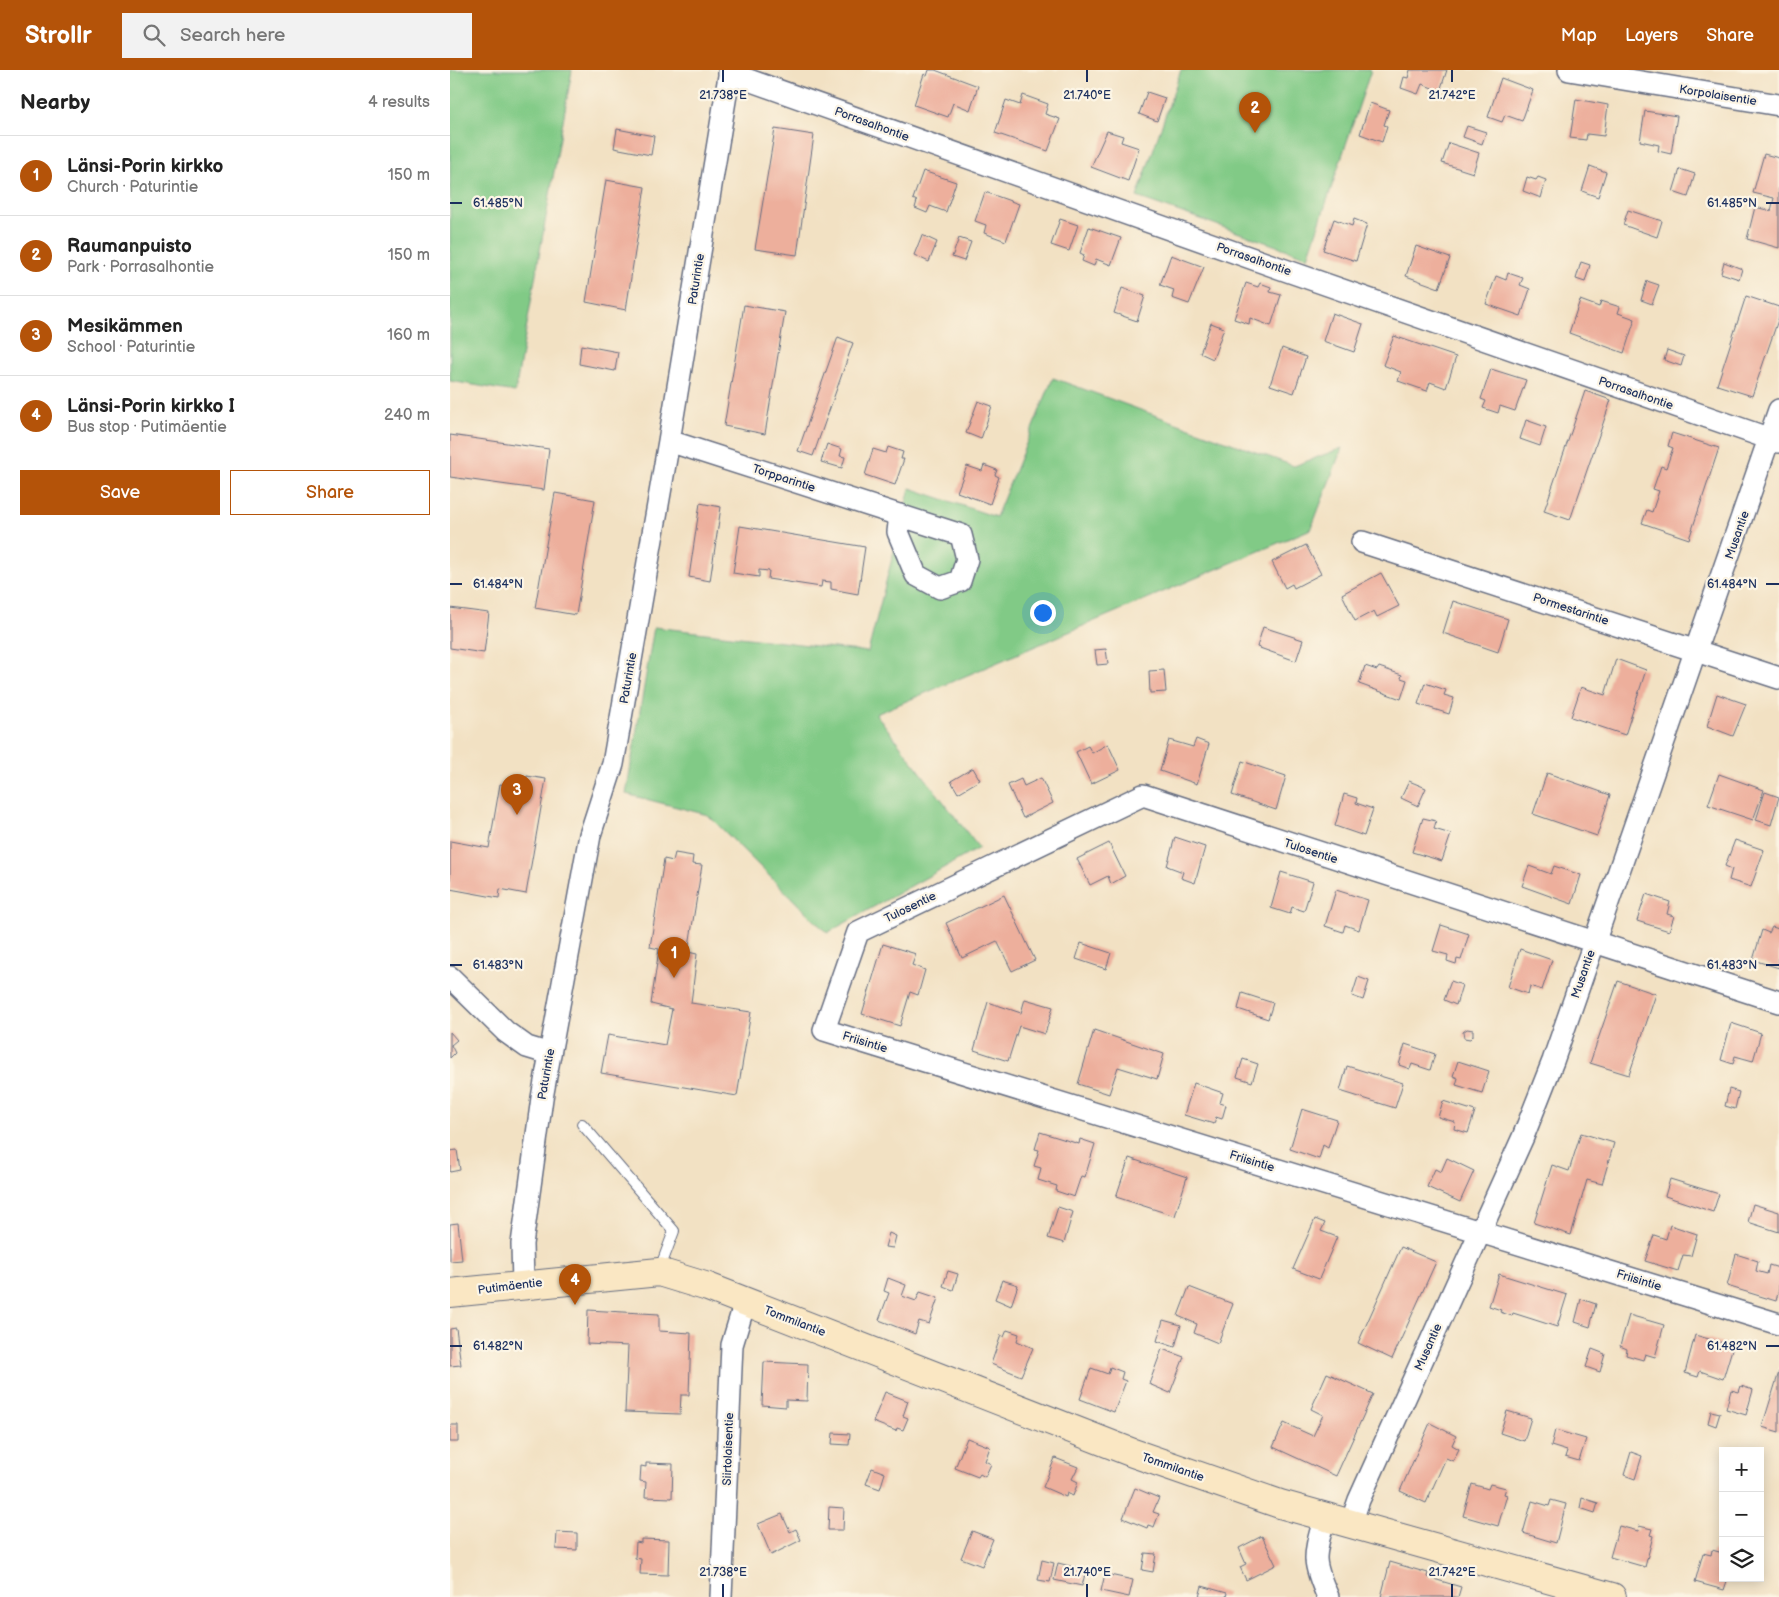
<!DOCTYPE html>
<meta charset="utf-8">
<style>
body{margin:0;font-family:"Balsamiq Sans",sans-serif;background:#f2f2f2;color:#222}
.controls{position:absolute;right:15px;bottom:15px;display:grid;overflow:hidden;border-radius:0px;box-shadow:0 2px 12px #0003}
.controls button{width:45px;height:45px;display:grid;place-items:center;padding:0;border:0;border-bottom:1px solid #e0e0e0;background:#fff;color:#222;font:25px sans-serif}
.you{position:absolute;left:592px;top:542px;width:18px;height:18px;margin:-12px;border:4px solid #fff;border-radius:50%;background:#1a73e8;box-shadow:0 0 0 8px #1a73e833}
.badge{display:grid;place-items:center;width:32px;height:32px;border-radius:50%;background:#b45309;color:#fff;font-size:16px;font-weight:700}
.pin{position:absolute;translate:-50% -41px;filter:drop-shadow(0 1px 2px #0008)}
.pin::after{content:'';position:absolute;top:26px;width:18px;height:15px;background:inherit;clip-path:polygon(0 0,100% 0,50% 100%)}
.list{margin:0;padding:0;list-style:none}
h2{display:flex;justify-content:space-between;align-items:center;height:65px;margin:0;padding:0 20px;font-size:21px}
h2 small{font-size:16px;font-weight:400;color:#767676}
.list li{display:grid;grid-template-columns:32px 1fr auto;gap:15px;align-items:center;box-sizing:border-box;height:80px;padding:0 20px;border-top:1px solid #e0e0e0}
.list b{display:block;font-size:19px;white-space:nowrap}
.list p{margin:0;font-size:16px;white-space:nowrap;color:#767676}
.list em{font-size:16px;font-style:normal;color:#767676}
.actions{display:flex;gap:10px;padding:15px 20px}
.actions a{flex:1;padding:11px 0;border:1px solid #b45309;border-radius:0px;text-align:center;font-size:18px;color:#b45309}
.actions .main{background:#b45309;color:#fff}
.icon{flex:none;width:28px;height:28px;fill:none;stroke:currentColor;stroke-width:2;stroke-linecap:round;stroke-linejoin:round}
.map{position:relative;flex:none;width:1329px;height:1527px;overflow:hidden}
header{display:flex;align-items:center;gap:30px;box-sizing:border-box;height:70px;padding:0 25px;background:#b45309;color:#fff}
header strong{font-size:24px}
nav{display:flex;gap:28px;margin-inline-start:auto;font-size:18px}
.search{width:350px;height:45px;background:#f2f2f2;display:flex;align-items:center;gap:12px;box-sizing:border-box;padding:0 18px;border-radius:0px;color:#767676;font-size:19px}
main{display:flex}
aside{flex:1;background:#fff}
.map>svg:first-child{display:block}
.green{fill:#81ca86;stroke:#4e7c72}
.building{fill:#edaf9c}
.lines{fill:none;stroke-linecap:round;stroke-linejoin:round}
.service-casing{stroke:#666d81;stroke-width:12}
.minor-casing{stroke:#666d81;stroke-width:24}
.secondary-casing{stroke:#666d81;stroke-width:30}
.service{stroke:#fff;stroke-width:10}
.minor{stroke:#fff;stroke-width:21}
.secondary{stroke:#fae7c3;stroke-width:28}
.ticks{fill:none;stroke:#1b2f5e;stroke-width:2}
.labels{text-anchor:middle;stroke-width:4.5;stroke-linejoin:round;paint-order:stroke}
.street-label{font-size:12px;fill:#1b2f5e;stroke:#fcf5e5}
.ticks-label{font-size:12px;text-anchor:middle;fill:#1b2f5e;stroke:#fcf5e5;stroke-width:4.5;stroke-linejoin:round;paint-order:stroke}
</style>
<header>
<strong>Strollr</strong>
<div class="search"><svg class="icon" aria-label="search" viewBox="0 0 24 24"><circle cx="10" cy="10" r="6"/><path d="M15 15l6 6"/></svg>Search here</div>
<nav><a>Map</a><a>Layers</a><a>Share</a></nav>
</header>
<main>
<aside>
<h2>Nearby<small>4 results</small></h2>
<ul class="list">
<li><span class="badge">1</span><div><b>Länsi-Porin kirkko</b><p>Church · Paturintie</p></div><em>150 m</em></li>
<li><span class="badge">2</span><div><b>Raumanpuisto</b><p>Park · Porrasalhontie</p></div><em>150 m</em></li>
<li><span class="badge">3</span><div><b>Mesikämmen</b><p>School · Paturintie</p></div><em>160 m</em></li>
<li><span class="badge">4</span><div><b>Länsi-Porin kirkko I</b><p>Bus stop · Putimäentie</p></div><em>240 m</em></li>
</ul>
<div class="actions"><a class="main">Save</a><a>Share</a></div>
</aside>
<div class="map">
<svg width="1329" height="1527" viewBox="0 0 1329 1527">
<rect width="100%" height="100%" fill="#fcf5e5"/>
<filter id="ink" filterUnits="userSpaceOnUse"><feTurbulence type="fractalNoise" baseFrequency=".02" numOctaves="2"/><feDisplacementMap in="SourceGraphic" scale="10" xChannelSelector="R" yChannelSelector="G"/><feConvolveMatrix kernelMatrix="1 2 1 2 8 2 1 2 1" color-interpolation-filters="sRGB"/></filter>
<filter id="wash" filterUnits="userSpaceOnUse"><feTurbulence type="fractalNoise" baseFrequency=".0096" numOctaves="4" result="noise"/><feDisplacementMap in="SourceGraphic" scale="20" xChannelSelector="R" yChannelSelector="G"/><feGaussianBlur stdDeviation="1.12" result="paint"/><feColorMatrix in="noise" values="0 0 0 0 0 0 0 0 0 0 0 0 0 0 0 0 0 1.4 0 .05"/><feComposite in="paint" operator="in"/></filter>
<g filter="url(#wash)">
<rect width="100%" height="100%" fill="#f2e1c3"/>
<!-- green -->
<path class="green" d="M0 0H122L65 322 0 311Z
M731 0H921L858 187 687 127Z
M603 308 844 396 892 378 861 459 426 644 529 778 377 863 258 745 176 724 204 557 418 582 460 418 546 447Z"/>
<g id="blocks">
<!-- building -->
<path class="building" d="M479 0H485L528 16 520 40 503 33 498 47 464 35 474 4 477 6Z
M960 0H997L990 21 972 14 968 24 951 18 954 7 958 8Z
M1051 8 1083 20 1072 51 1055 45 1052 52 1038 47Z
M697 22 715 28 707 51 689 44Z
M573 25 598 34 595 44 610 49 598 81 545 63 556 30 570 35Z
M1126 29 1158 35 1154 66 1137 64 1136 70 1120 68Z
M920 33 939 40 934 55 937 56 932 72 910 64Z
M1195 41 1227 46 1221 84 1208 81 1209 75 1190 71Z
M1017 56 1036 62 1032 74 1013 67Z
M167 59 204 66 201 85 164 78Z
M325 59 364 65 347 185 305 179Z
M657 61 673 66 671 72 689 78 678 111 641 97Z
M999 73 1029 83 1023 103 992 93Z
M1314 84 1329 88V178L1297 169 1305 137 1321 141 1324 128 1303 123Z
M1140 96 1156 102 1148 127 1132 121Z
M1230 99 1245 104 1238 127 1223 122Z
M473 101 506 112 496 142 480 136 477 143 465 138 467 131 463 129Z
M1077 107 1086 110 1088 107 1096 110 1091 128 1073 121Z
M156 110 195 117 176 240 136 232Z
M535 122 569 134 556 171 534 163 536 155 525 151Z
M1178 140 1212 151 1207 167 1173 155Z
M610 149 628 155 619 181 601 175Z
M884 149 902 156 904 149 917 154 906 191 873 180Z
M639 157 671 168 661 195 646 189 644 196 632 191 634 185 630 183Z
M472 165 487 172 479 192 464 185Z
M509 168 521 172 514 191 502 187Z
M966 176 1000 188 989 218 956 206Z
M721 185 754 197 739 234 722 228 724 220 710 215Z
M1131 192 1140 195 1135 212 1126 209Z
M1274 192 1292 199 1289 209 1271 203Z
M1058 203 1073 208 1070 215 1080 219 1071 246 1036 234 1046 206 1056 210Z
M1197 211 1209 215 1202 234 1191 230Z
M796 213 808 217 810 213 821 217 820 222 831 225 821 256 800 248 799 254 784 249Z
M672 218 695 226 687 251 664 243Z
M1296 226 1329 237V247L1302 326 1267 315Z
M1130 230 1149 237 1151 231 1170 237 1168 243 1185 249 1174 283 1119 263Z
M294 235 335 242 315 364 274 356Z
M882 243 913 254 904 282 873 271Z
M761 253 774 258 763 289 750 283Z
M944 266 1006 287 996 318 980 312 977 321 948 311 951 302 933 295Z
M388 267 403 273 363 386 348 381Z
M131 275 168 282 165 301 129 294Z
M832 278 856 287 844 323 820 315Z
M1217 280 1234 286 1231 296 1214 290Z
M1041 299 1076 310 1065 341 1050 336 1048 343 1033 338 1036 331 1031 329Z
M1135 321 1161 330 1120 450 1094 441Z
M528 331 542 336 531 369 516 363Z
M1076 350 1096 357 1090 376 1070 369Z
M1222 363 1269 378 1239 469 1192 453 1197 440 1202 442 1209 421 1203 419 1211 396 1216 398 1223 378 1218 376Z
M0 365 99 379 94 420 0 407Z
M377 374 392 379 390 386 395 387 392 398 371 392Z
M438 377 453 382 451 389H454L445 415 415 405 423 379 436 383Z
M534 395 547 400 545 405 549 407 540 434 507 422 517 396 532 401Z
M105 423 145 430 126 545 85 538Z
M250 433 271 437 260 511 239 507Z
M290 456 415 477 408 524 381 519V512L372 511 371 517 318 509 319 501 309 500V507L283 503Z
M856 475 871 504 844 518 842 514 835 518 822 492Z
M931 503 949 536 927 547 924 541 905 551 892 524Z
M1003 531 1058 549 1048 582 993 563Z
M0 538 39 543 34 583 0 578Z
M813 557 853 570 846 591 807 577Z
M656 579 658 594 647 595 645 580Z
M1166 589 1196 600 1175 665 1121 647 1131 617 1155 625Z
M915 596 927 600 929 597 952 605 951 608 957 610 951 629 909 614Z
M714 600 716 622 700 623 699 601Z
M975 613 996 620 994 625 1004 628 999 644 968 634Z
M1267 624 1296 634 1283 666 1257 656Z
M746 669 759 674 747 714 710 701 719 670 743 677Z
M658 674 670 700 641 714 626 682 638 676 642 683Z
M792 691 836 706 826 740 782 725Z
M523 698 530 710 508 723 501 711Z
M1097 703 1160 725 1147 766 1083 744Z
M1269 704 1314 720 1303 750 1258 735Z
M77 706 96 709 76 824 50 819 49 828 0 819V771L39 778 50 714 74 718Z
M591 708 603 733 573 748 558 715 571 709 574 716Z
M959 711 976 718 968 736 951 728Z
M1315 722 1329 727 1321 755 1306 750Z
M894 724 907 728 906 733 923 739 914 766 885 756Z
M973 748 986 751 984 759 1001 764 992 791 962 782Z
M725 767 755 777 745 813 731 808 733 802 717 796Z
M1285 770 1314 780 1301 817 1279 810 1282 799 1275 796Z
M659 773 675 806 661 814 658 806 640 815 627 789Z
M225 783 243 786 242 794 252 795 238 882 247 884 241 933 301 942 287 1026 151 1003 158 965 215 975 222 939 201 934 209 879 200 877 214 789 223 791Z
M1079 796 1101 804 1104 796 1131 805 1122 834 1072 816Z
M831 802 863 812 854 841 842 837 840 844 821 838Z
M886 820 918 830 909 860 895 855 893 862 875 856Z
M1196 824 1220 832 1217 844 1224 846 1219 861 1187 851Z
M554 825 585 890 562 901 547 871 512 888 496 853Z
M991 855 1019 864 1011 890 1007 889 1006 894 997 891 998 885 983 881Z
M1322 857 1329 859V898L1303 890 1312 860 1319 863Z
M631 873 661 883 656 899 626 889Z
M433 874 466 884 462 895 475 900 468 925 460 922 450 956 412 944Z
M1070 879 1102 890 1092 920 1080 916 1078 924 1058 917Z
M908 907 919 911 913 930 902 926Z
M1001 911 1012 915 1006 935 994 930Z
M1168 911 1206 924 1179 1005 1140 993Z
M792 923 823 933 818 949 788 939Z
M575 929 603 937 595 964 569 956 558 991 524 980 538 932 571 943Z
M1281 953 1311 963 1303 991 1285 986 1283 994 1271 990Z
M1017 959 1023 960V966L1020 969 1014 968 1013 962Z
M644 960 714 984 707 1009 668 997 659 1024 628 1014Z
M0 962 7 970 1 975 5 983 0 988Z
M955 974 985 984 980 1000 962 994 960 999 949 995Z
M793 989 808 994 802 1012 787 1007Z
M1008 991 1039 1001 1032 1023 1006 1015 1008 1008 1003 1006Z
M897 996 953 1013 945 1038 890 1021Z
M744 1013 773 1023 770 1033 776 1035 772 1049 766 1047 764 1054 734 1045Z
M1279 1019 1289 1022 1285 1039 1275 1036Z
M993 1031 1025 1041 1018 1063 1004 1059 1005 1052 988 1047Z
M852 1039 887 1050 878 1078 873 1075 869 1089 840 1079Z
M590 1062 629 1074 630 1069 645 1074 635 1107 631 1106 624 1127 606 1121 607 1116 588 1110 591 1098 584 1096 589 1080 585 1079Z
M1131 1063 1164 1073 1152 1114 1137 1110 1121 1165 1084 1153 1102 1095 1119 1101Z
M7 1080 10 1100 0 1102V1081Z
M679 1088 737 1107 725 1146 666 1127Z
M997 1088 1024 1101 1010 1132 977 1117 985 1099 991 1102Z
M1220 1109 1269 1124 1263 1142 1215 1126Z
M1303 1134 1329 1142V1162L1298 1152Z
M608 1137 623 1142 614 1173 598 1168Z
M865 1149 875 1153 871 1161 887 1167 869 1209 843 1199Z
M8 1153 12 1190 0 1191V1154Z
M1220 1155 1247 1164 1241 1186 1233 1185 1228 1201 1195 1191 1204 1165 1216 1169Z
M439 1163 446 1166 443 1178 435 1177Z
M951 1177 986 1192 942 1289 908 1273Z
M1286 1184 1308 1191 1306 1201 1317 1204 1319 1195 1329 1198V1219L1326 1231 1277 1216Z
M498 1201 508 1204 503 1220 493 1216Z
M1049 1204 1117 1225 1107 1257 1063 1243 1062 1246 1050 1242 1051 1240 1039 1236Z
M438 1208 456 1215 452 1226 466 1231 470 1222 488 1228 479 1254 469 1251 465 1264 429 1250 439 1223 434 1221Z
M552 1210 568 1215 561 1236 545 1229Z
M739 1217 783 1234 768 1273 744 1263 747 1254 728 1246Z
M1131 1229 1146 1234 1140 1257 1125 1252Z
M138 1240 209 1244V1261L241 1263 239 1325H231L230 1344 175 1342 178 1276 137 1274Z
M1179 1245 1214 1255 1205 1287 1195 1284 1193 1290 1176 1285 1177 1279 1170 1276Z
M713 1250 731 1255 725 1277 707 1271Z
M6 1258 11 1295 0 1296V1259Z
M557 1260 569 1264 567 1271 583 1278 571 1306 541 1294 551 1265 554 1267Z
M1245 1265 1283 1276 1273 1309 1250 1301 1248 1307 1235 1303Z
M712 1279 734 1287 720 1323 699 1314Z
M1142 1279 1155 1284 1150 1302 1136 1297Z
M314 1292 358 1294 357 1331 336 1330V1337L312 1335Z
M660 1297 673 1302 671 1309 676 1311 664 1342 630 1329 641 1298 658 1304Z
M1329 1302V1362L1312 1357Z
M877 1303 923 1324 886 1406 823 1377 834 1353 863 1366 873 1345 861 1339Z
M1291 1316 1303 1320 1296 1345 1276 1339 1281 1320 1289 1322Z
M435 1322 458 1331 453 1346 458 1348 453 1360 447 1358 446 1361 423 1352Z
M1057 1341 1081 1348 1074 1371 1050 1363Z
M1261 1341 1270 1343 1266 1356 1258 1353Z
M980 1353 1006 1366 1002 1375 1009 1379 1003 1391 996 1388 976 1433 950 1421Z
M0 1355H8V1372H0Z
M1105 1360 1136 1369 1129 1391 1115 1387 1117 1381 1101 1376Z
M383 1363 400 1364 399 1375 382 1374Z
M517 1368 540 1377 535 1391 541 1394 535 1407 530 1404 528 1407 505 1398Z
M1181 1382 1192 1386 1185 1409 1174 1405Z
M605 1388 628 1397 622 1409 628 1412 623 1426 617 1423 616 1427 593 1417Z
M196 1393 223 1394 222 1428 195 1427 196 1412 190 1411 191 1396 196 1397Z
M422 1398 435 1403 430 1419 416 1414Z
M1022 1414 1038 1419 1040 1414 1056 1418 1054 1424 1057 1425 1048 1456 1013 1446Z
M685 1418 709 1428 703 1442 709 1444 704 1457 698 1455 697 1458 673 1448Z
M1132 1428 1148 1433 1145 1443 1130 1438Z
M1101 1430 1116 1434 1106 1473 1073 1463 1082 1431 1099 1436Z
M379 1437 394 1438 393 1460H378Z
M332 1444 340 1462 346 1459 351 1470 321 1485 308 1454Z
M1169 1456 1188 1461 1189 1456 1202 1459 1200 1465 1203 1466 1195 1497 1160 1487Z
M522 1461 543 1469 532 1496 511 1488Z
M107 1462 127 1463V1480L106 1479Z
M812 1466 826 1495 796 1510 790 1497 796 1494 789 1478Z
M191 1469 219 1470 218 1505 190 1504 191 1489 185 1488 186 1472 191 1473Z
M1262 1480 1273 1483V1508H1278L1274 1520 1245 1512 1253 1483 1261 1485Z
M695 1483 706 1484 703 1502 692 1500Z
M592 1490 604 1493 600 1512 588 1510Z
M940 1492 978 1503 977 1507 1011 1517 1008 1527H931Z
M608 1493 636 1500 632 1516 604 1510Z
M655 1504 683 1510 679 1527 651 1521Z
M752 1516 777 1523 776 1527H749Z"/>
</g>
</g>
<g filter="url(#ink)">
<use href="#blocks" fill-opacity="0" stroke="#666d81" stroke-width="1"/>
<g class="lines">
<defs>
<path id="service" d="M132 1054 224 1161 209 1201"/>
<path id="minor" d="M1119 0 1329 35
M279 3 829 198 1329 372
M219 371 511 465 517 489 510 511 490 518 466 505 448 462 450 445
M912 472 1329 608
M0 907 56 962 77 977 100 984
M1329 932 693 725 408 862 374 960 1329 1254
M73 1214 72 1174 92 1028 140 765 163 694 219 371 280 0
M875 1446C864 1486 861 1489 878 1527
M901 1453 909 1430 1073 1067 1103 991 1329 340
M271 1527 282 1275 295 1232"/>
<path id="secondary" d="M0 1223 209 1202 258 1217 683 1383 830 1434 1162 1527"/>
</defs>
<!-- service casing -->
<use href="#service" class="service-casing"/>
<!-- minor casing -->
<use href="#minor" class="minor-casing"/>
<!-- secondary casing -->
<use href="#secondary" class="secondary-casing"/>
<!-- service -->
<use href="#service" class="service"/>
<!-- minor -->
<use href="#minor" class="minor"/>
<!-- secondary -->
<use href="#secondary" class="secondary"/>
</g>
</g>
<!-- ticks -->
<path class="ticks" d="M273 0V12M637 0V12M1002 0V12M0 133H12M1316 133H1329M0 514H12M1316 514H1329M0 895H12M1316 895H1329M0 1276H12M1316 1276H1329M273 1514V1527M637 1514V1527M1002 1514V1527"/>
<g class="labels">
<!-- street labels -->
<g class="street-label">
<text transform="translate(1268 25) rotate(9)" y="4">Korpolaisentie</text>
<text transform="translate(422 54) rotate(20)" y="4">Porrasalhontie</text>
<text transform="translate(804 189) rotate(19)" y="4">Porrasalhontie</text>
<text transform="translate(246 209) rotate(-81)" y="4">Paturintie</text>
<text transform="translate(1186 323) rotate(19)" y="4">Porrasalhontie</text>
<text transform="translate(334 408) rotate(18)" y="4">Torpparintie</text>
<text transform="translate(1287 465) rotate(-71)" y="4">Musantie</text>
<text transform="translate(1121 539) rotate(18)" y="4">Pormestarintie</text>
<text transform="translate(178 608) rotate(-80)" y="4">Paturintie</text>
<text transform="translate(861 781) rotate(18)" y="4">Tulosentie</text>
<text transform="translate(460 837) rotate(-26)" y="4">Tulosentie</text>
<text transform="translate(1133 904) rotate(-71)" y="4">Musantie</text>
<text transform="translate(415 972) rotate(17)" y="4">Friisintie</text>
<text transform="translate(96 1004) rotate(-80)" y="4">Paturintie</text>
<text transform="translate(802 1091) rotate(17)" y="4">Friisintie</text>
<text transform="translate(1189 1210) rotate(17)" y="4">Friisintie</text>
<text transform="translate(60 1216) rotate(-7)" y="4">Putimäentie</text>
<text transform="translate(345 1251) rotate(21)" y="4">Tommilantie</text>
<text transform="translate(978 1277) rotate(-66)" y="4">Musantie</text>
<text transform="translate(278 1379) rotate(-88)" y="4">Siirtolaisentie</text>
<text transform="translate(723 1397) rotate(19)" y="4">Tommilantie</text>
</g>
</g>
<g class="ticks-label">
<text x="273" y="29">21.738°E</text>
<text x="637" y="29">21.740°E</text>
<text x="1002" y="29">21.742°E</text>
<text x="48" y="137">61.485°N</text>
<text x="1282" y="137">61.485°N</text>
<text x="48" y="518">61.484°N</text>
<text x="1282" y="518">61.484°N</text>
<text x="48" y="899">61.483°N</text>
<text x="1282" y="899">61.483°N</text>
<text x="48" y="1280">61.482°N</text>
<text x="1282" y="1280">61.482°N</text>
<text x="273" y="1506">21.738°E</text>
<text x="637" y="1506">21.740°E</text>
<text x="1002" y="1506">21.742°E</text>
</g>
</svg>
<div class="controls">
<button>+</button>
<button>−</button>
<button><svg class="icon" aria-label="layers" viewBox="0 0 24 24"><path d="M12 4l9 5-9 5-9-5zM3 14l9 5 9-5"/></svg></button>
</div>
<div class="you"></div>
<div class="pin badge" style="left:224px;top:908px">1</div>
<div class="pin badge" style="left:805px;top:63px">2</div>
<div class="pin badge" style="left:67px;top:745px">3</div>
<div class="pin badge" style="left:125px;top:1235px">4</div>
</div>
</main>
